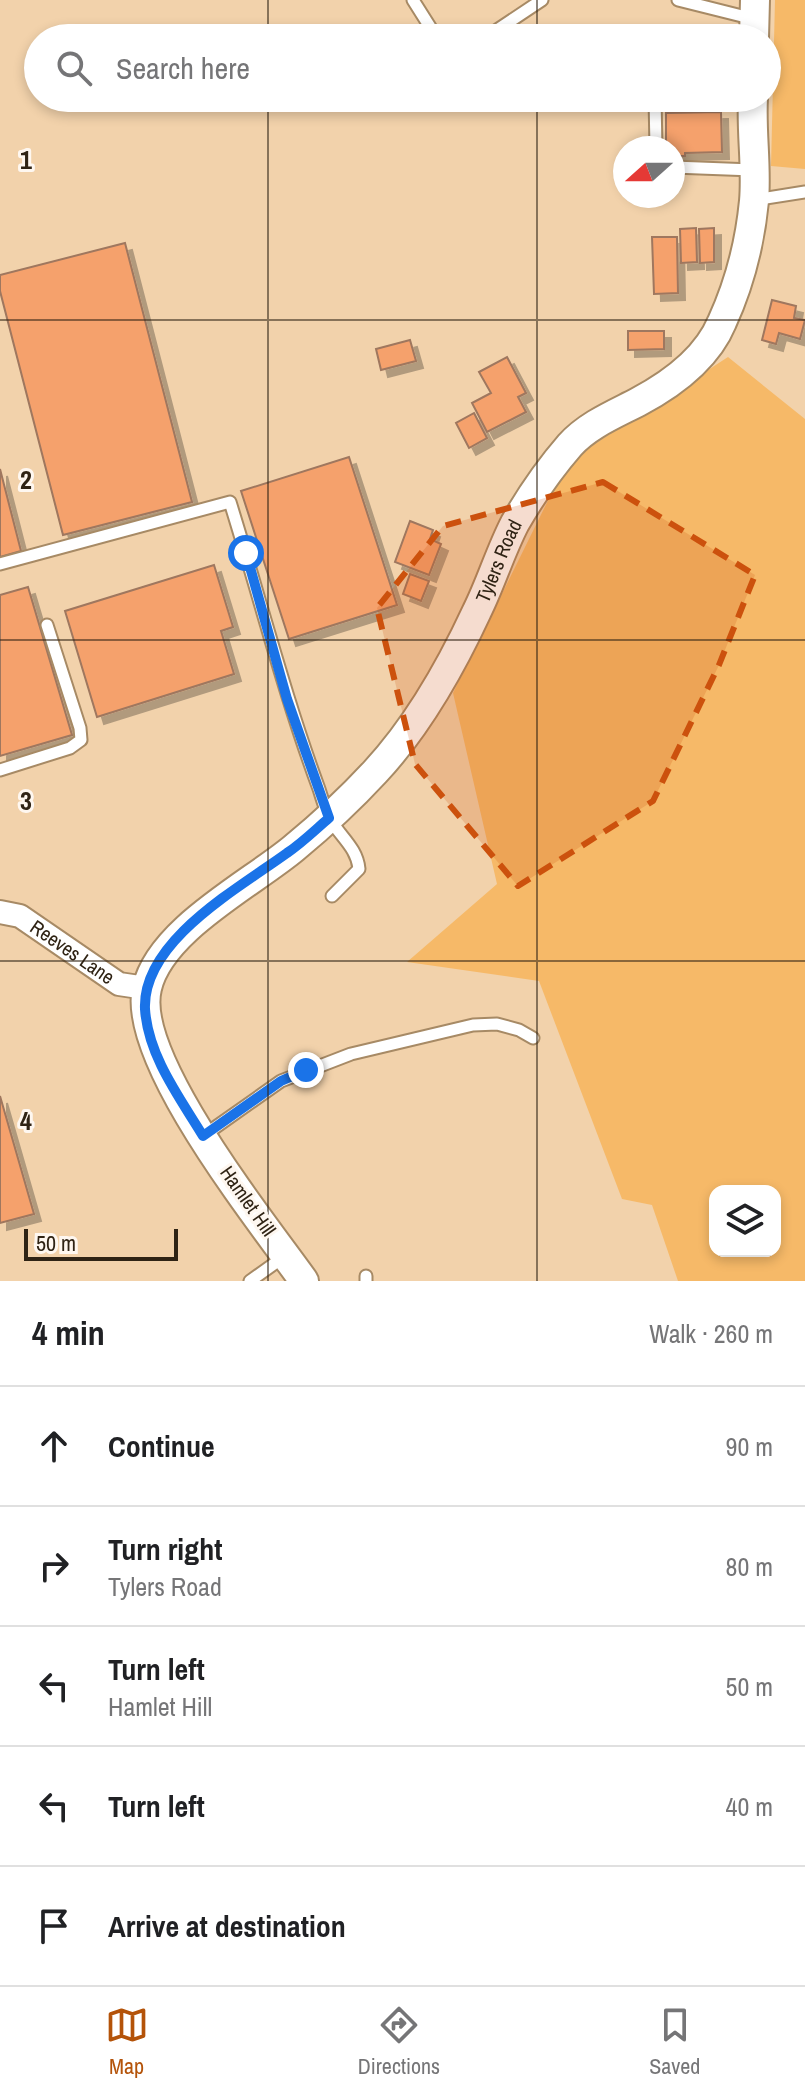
<!DOCTYPE html>
<meta charset="utf-8">
<style>
body{margin:0;font-family:"Archivo Narrow",sans-serif;background:#f6f6f6;color:#202124}
.controls{position:absolute;right:24px;bottom:24px;display:grid;overflow:hidden;border-radius:16px;box-shadow:0 4px 12px #0003}
.controls button{width:72px;height:72px;display:grid;place-items:center;padding:0;border:0;border-bottom:2px solid #e0e0e0;background:#fff;color:#202124;font:40px sans-serif}
.compass{position:absolute;left:613px;top:136px;width:72px;height:72px;border-radius:50%;background:#fff;box-shadow:0 4px 12px #0003;rotate:249deg}
.scale{position:absolute;left:24px;bottom:20px;width:154px;box-sizing:border-box;padding-left:8px;border:4px solid #2f2314;border-top:0;font-size:22px;line-height:28px;white-space:nowrap;color:#2f2314;-webkit-text-stroke:6px #fef7f0;paint-order:stroke}
.stop{position:absolute;width:24px;height:24px;margin:-18px;border:6px solid #1a73e8;border-radius:50%;background:#fff}
.stop.end{background:#1a73e8;border-color:#fff;box-shadow:0 2px 8px #0008}
.list{margin:0;padding:0;list-style:none}
h2{display:flex;justify-content:space-between;align-items:center;height:104px;margin:0;padding:0 32px;font-size:34px}
h2 small{font-size:26px;font-weight:400;color:#757577}
.list li{display:grid;grid-template-columns:52px 1fr auto;gap:24px;align-items:center;box-sizing:border-box;height:120px;padding:0 32px;border-top:2px solid #e0e0e0}
.list b{display:block;font-size:30px;white-space:nowrap}
.list p{margin:0;font-size:26px;white-space:nowrap;color:#757577}
.list em{font-size:26px;font-style:normal;color:#757577}
.icon{flex:none;width:44px;height:44px;fill:none;stroke:currentColor;stroke-width:2;stroke-linecap:round;stroke-linejoin:round}
.map{position:relative;flex:none;width:805px;height:1281px;overflow:hidden}
.search{position:absolute;background:#fff;box-shadow:0 4px 12px #0003;left:24px;right:24px;top:24px;height:88px;display:flex;align-items:center;gap:20px;box-sizing:border-box;padding:0 28px;border-radius:44px;color:#757577;font-size:30px}
.sheet{height:704px;background:#fff}
nav{display:flex;justify-content:space-around;align-items:center;box-sizing:border-box;height:112px;border-top:2px solid #e0e0e0;background:#fff;font-size:22px;color:#757577}
nav a{display:grid;justify-items:center;gap:4px}
nav .on{color:#b45309}
.map>svg:first-child{display:block}
.green{fill:#f6b968;fill-rule:evenodd}
.building{fill:#f5a16c;stroke:#9f775e;stroke-width:2;filter:url(#shadow)}
.lines{fill:none;stroke-linecap:round;stroke-linejoin:round}
.service-casing{stroke:#a78a65;stroke-width:15}
.minor-casing{stroke:#a78a65;stroke-width:26}
.tertiary-casing{stroke:#a78a65;stroke-width:32}
.service{stroke:#fff;stroke-width:11}
.minor{stroke:#fff;stroke-width:22}
.tertiary{stroke:#fff;stroke-width:28}
.route{stroke:#1a73e8;stroke-width:10}
.marked{fill:#cc510d;fill-opacity:0.2;stroke:#cc510d;stroke-width:6;stroke-dasharray:16 10;stroke-linejoin:round}
.grid{fill:none;stroke:#2f2314;stroke-width:2;stroke-opacity:0.55}
.labels{text-anchor:middle;stroke-width:6;stroke-linejoin:round;paint-order:stroke}
.street-label{font-size:20px;fill:#2f2314;stroke:#fef7f0}
.grid-label{font-size:26px;text-anchor:middle;font-weight:bold;fill:#2f2314;stroke:#fef7f0;stroke-width:6;stroke-linejoin:round;paint-order:stroke}
</style>
<div class="map">
<svg width="805" height="1281" viewBox="0 0 805 1281">
<defs>
<filter id="shadow"><feDropShadow dx="7" dy="7" stdDeviation="0" flood-color="#0004"/></filter>
</defs>
<rect width="100%" height="100%" fill="#f2d2ab"/>
<!-- green -->
<path class="green" d="M775 0H805V169L771 166Z
M728 357 805 419V1281H678L652 1205 622 1199 539 981 407 962 497 884 453 693 567 462ZM715 1191H775V1251H715Z"/>
<!-- building -->
<path class="building" d="M721 112 722 152 685 153V156H673V148H666V113Z
M696 228 697 262 681 263 680 229Z
M714 228V262L700 263 699 229Z
M652 237H677L678 293 654 294Z
M125 243 192 502 63 535 0 291V275Z
M772 300 796 306 794 318 805 320 800 339 779 333 776 344 762 340Z
M628 331H664V349L628 350Z
M410 340 416 361 381 370 376 349Z
M507 357 526 393 518 397 526 412 487 432 472 403 491 393 479 372Z
M474 413 487 438 469 448 456 423Z
M349 457 397 605 289 639 241 491Z
M0 469 21 551 0 557Z
M410 521 433 530 430 539 441 544 429 575 395 562Z
M214 565 233 627 221 631 234 674 97 717 65 611Z
M410 574 429 581 421 601 403 594Z
M28 587 72 735 0 756V595Z
M0 1096 34 1214 0 1223Z"/>
<g class="lines">
<defs>
<path id="service" d="M413 0 437 38
M678 0 754 19
M485 38 542 0
M655 98 656 148
M673 167 753 170
M754 200 805 192
M0 564 230 502C260 598 284 694 319 789 322 798 325 809 329 817 339 836 357 847 359 869L332 896
M0 770 70 748 81 740 80 728 47 625
M203 1136 281 1081 351 1054 473 1025 497 1024 519 1030 533 1038
M250 1281 285 1256
M366 1281V1276"/>
<g id="minor">
<path id="s1" d="M0 912 20 916 119 984 146 988"/>
</g>
<g id="tertiary">
<path d="M754 38 755 0"/>
<path id="s2" d="M304 1281C262 1222 130 1058 147 988 160 930 251 884 294 848 322 825 350 799 375 772 417 727 451 667 477 611 491 583 500 552 515 523 530 497 550 468 570 445 588 425 615 414 638 402 672 384 707 358 722 322 739 285 750 242 754 201 757 167 751 132 753 98"/>
</g>
</defs>
<!-- service casing -->
<use href="#service" class="service-casing"/>
<!-- minor casing -->
<use href="#minor" class="minor-casing"/>
<!-- tertiary casing -->
<use href="#tertiary" class="tertiary-casing"/>
<!-- service -->
<use href="#service" class="service"/>
<!-- minor -->
<use href="#minor" class="minor"/>
<!-- tertiary -->
<use href="#tertiary" class="tertiary"/>
</g>
<g class="lines">
<!-- route -->
<path class="route" d="M246 553 287 699 329 818C315 830 302 843 287 853 239 888 142 941 145 1009 148 1056 180 1098 203 1136L281 1081 306 1070"/>
</g>
<!-- marked area -->
<path class="marked" d="M603 482 755 575 719 665 653 801 518 886 415 764 377 608 443 526Z"/>
<!-- grid -->
<path class="grid" d="M268 0V38M537 0V38M268 98V1281M537 98V1281M0 320H805M0 640H805M0 961H805"/>
<g class="labels">
<!-- street labels -->
<g class="street-label">
<text dy="7" stroke="none"><textPath href="#s2" startOffset="902">Tylers Road</textPath></text>
<text dy="7" stroke="none"><textPath href="#s1" startOffset="84">Reeves Lane</textPath></text>
<text transform="translate(248 1201) rotate(55)" y="7">Hamlet Hill</text>
</g>
</g>
<g class="grid-label">
<text x="26" y="169">1</text>
<text x="26" y="489">2</text>
<text x="26" y="810">3</text>
<text x="26" y="1130">4</text>
</g>
</svg>
<div class="controls">
<button><svg class="icon" aria-label="layers" viewBox="0 0 24 24"><path d="M12 4l9 5-9 5-9-5zM3 14l9 5 9-5"/></svg></button>
</div>
<svg class="compass" viewBox="-18 -18 36 36"><path d="M0-13l5 13h-10z" fill="#e53935"/><path d="M0 13l5-13h-10z" fill="#757577"/></svg>
<div class="scale">50 m</div>
<div class="stop" style="left:246px;top:553px"></div>
<div class="stop end" style="left:306px;top:1070px"></div>
<div class="search"><svg class="icon" aria-label="search" viewBox="0 0 24 24"><circle cx="10" cy="10" r="6"/><path d="M15 15l6 6"/></svg>Search here</div>
</div>
<section class="sheet">
<h2>4 min<small>Walk · 260 m</small></h2>
<ul class="list">
<li><svg class="icon" aria-label="ahead" viewBox="0 0 24 24"><path d="M12 20V5M6 11l6-6 6 6"/></svg><div><b>Continue</b></div><em>90 m</em></li>
<li><svg class="icon" aria-label="right" viewBox="0 0 24 24"><path d="M7 20v-9h11M14 6l5 5-5 5"/></svg><div><b>Turn right</b><p>Tylers Road</p></div><em>80 m</em></li>
<li><svg class="icon" aria-label="left" viewBox="0 0 24 24"><path d="M17 20v-9H6M10 6l-5 5 5 5"/></svg><div><b>Turn left</b><p>Hamlet Hill</p></div><em>50 m</em></li>
<li><svg class="icon" aria-label="left" viewBox="0 0 24 24"><path d="M17 20v-9H6M10 6l-5 5 5 5"/></svg><div><b>Turn left</b></div><em>40 m</em></li>
<li><svg class="icon" aria-label="arrive" viewBox="0 0 24 24"><path d="M6 21V4h12l-3 4 3 4H6"/></svg><div><b>Arrive at destination</b></div></li>
</ul>
</section>
<nav>
<a class="on"><svg class="icon" aria-label="map" viewBox="0 0 24 24"><path d="M3 6l6-2 6 2 6-2v14l-6 2-6-2-6 2zM9 4v14M15 6v14"/></svg>Map</a>
<a><svg class="icon" aria-label="directions" viewBox="0 0 24 24"><path d="M12 3l9 9-9 9-9-9zM9 14v-3h6M13 9l2 2-2 2"/></svg>Directions</a>
<a><svg class="icon" aria-label="saved" viewBox="0 0 24 24"><path d="M7 4h10v16l-5-4-5 4z"/></svg>Saved</a>
</nav>
